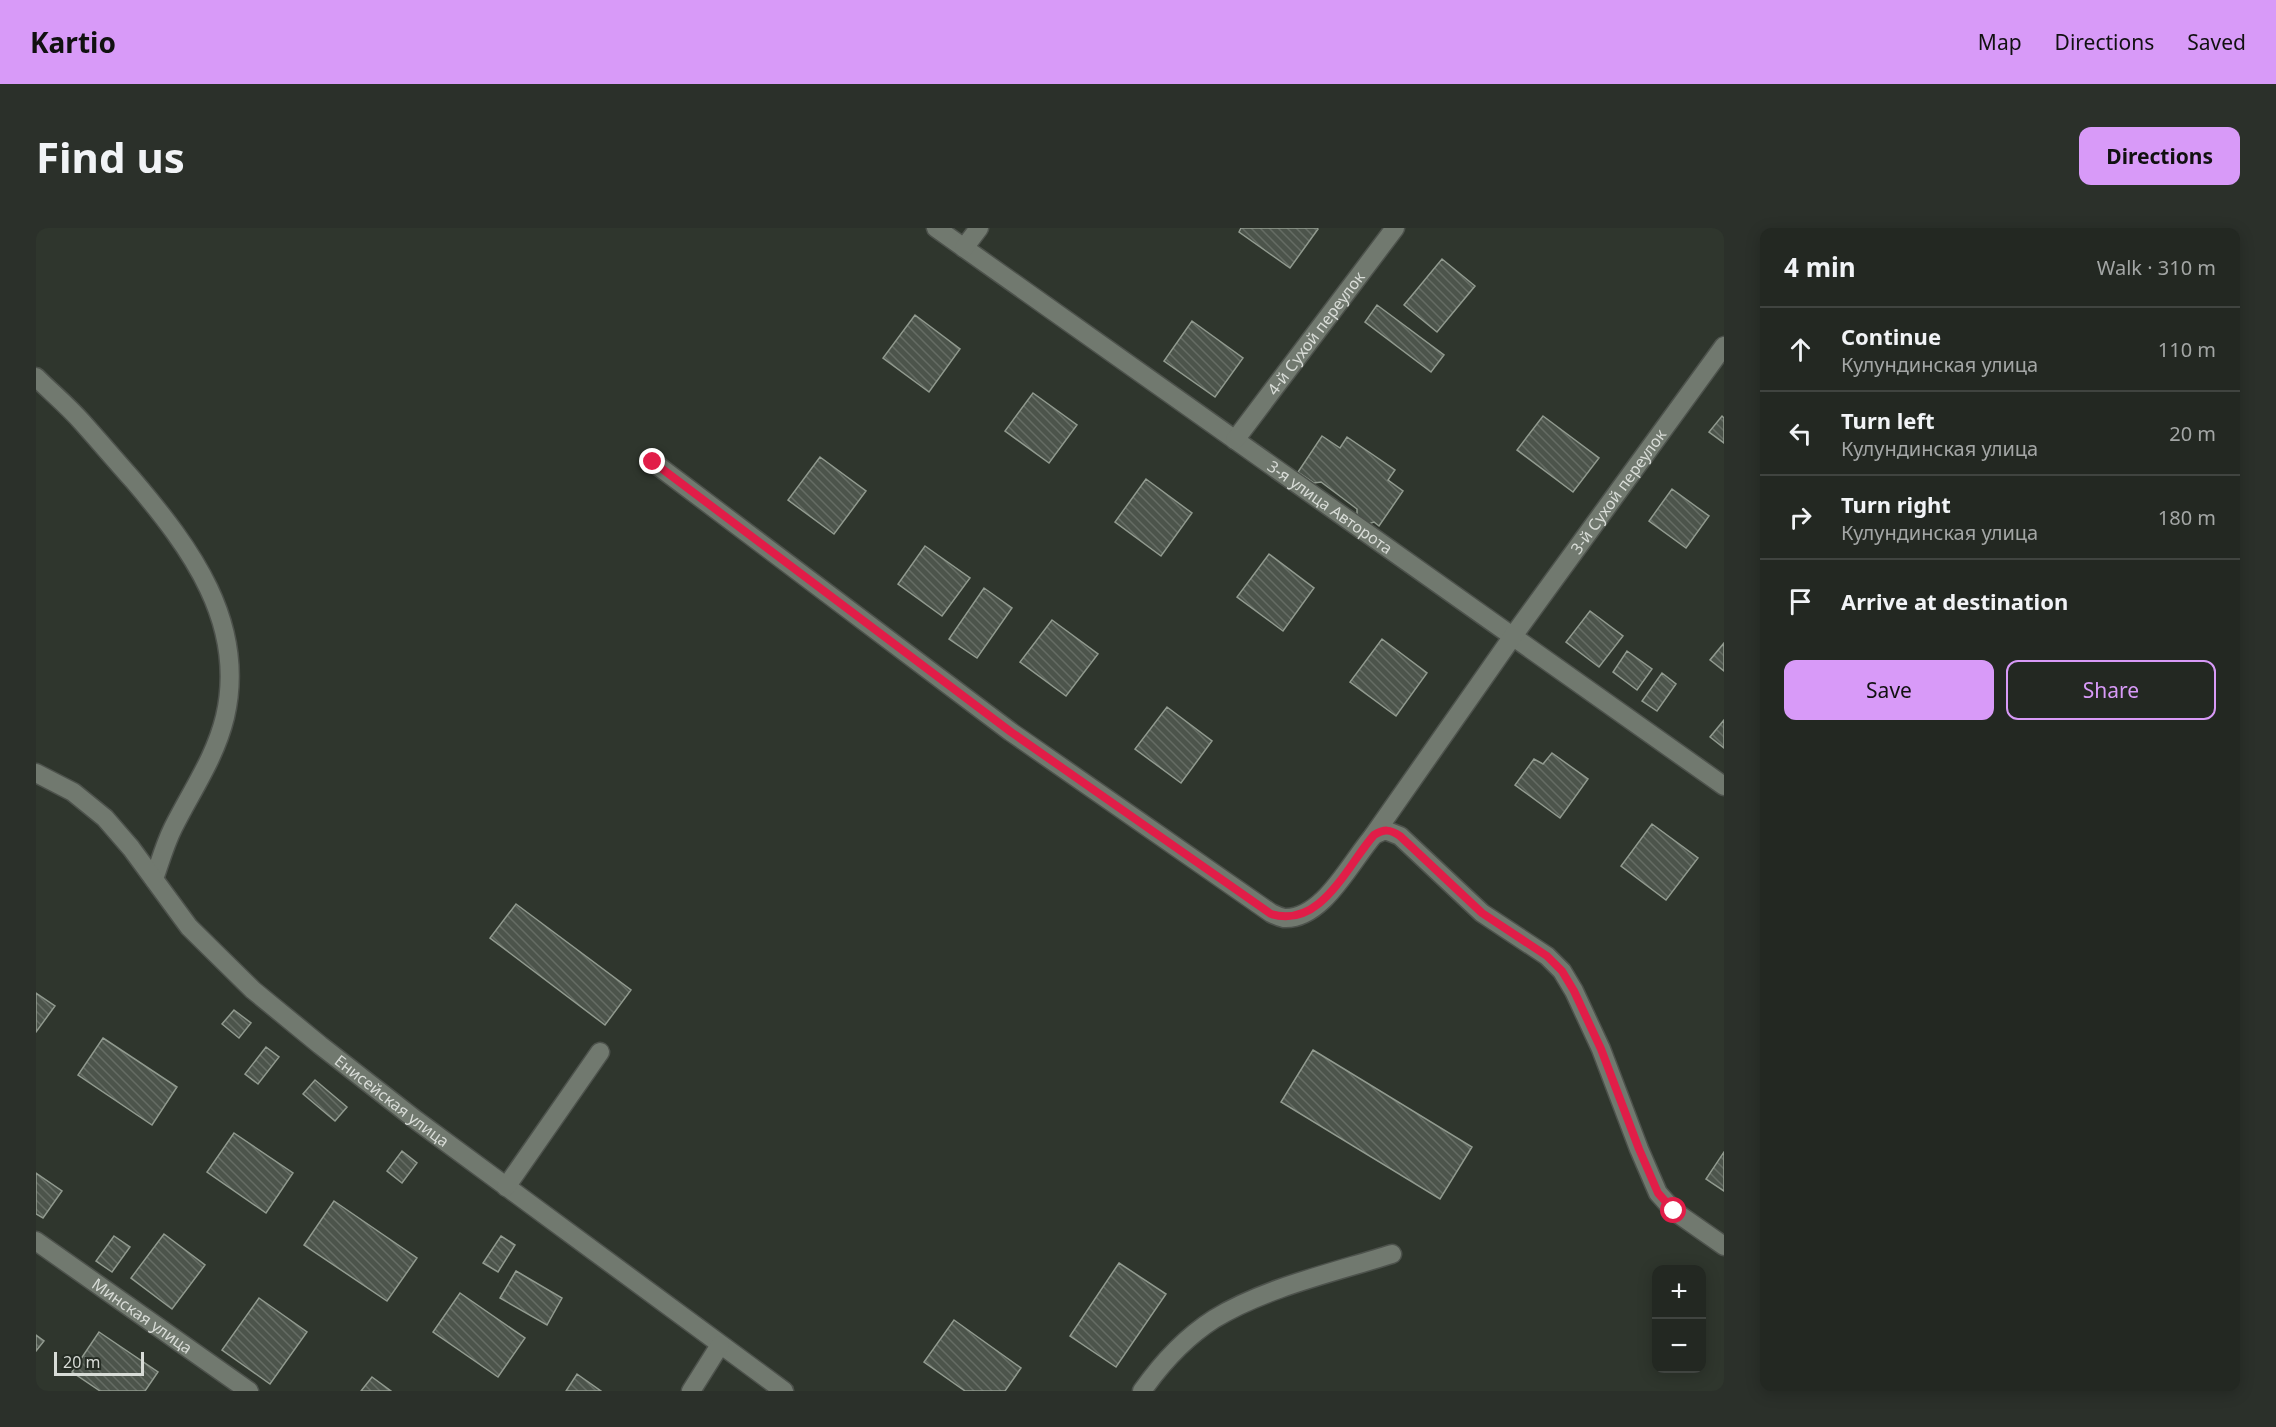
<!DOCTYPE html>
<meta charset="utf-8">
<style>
body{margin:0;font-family:"Noto Sans",sans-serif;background:#2b302a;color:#f1f3f6}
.controls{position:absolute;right:18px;bottom:18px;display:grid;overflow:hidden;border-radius:12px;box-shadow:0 3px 15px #0003}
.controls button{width:54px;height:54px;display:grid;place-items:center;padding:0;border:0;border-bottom:2px solid #404440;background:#232822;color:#f1f3f6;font:30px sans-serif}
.scale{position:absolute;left:18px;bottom:15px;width:90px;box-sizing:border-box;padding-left:6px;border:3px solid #d8dcd7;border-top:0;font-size:16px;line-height:21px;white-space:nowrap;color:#d8dcd7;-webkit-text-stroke:4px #252c24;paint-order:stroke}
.stop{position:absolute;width:18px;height:18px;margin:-14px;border:4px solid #e11d48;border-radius:50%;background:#fff}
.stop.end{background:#e11d48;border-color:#fff;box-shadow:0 2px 6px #0008}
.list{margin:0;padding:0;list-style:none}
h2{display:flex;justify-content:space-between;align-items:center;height:78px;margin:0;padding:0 24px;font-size:26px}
h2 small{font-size:20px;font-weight:400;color:#a3a6a5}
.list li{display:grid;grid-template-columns:39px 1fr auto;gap:18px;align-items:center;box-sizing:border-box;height:84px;padding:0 24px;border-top:2px solid #404440}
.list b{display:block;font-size:22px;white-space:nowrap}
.list p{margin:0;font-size:20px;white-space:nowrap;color:#a3a6a5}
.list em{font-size:20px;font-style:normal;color:#a3a6a5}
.actions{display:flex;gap:12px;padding:18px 24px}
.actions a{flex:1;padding:14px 0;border:2px solid #d89af8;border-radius:12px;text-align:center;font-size:21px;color:#d89af8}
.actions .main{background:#d89af8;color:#111}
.icon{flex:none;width:33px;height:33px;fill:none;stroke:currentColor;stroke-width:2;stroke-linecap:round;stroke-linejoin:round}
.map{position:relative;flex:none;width:1688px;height:1163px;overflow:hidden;border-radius:12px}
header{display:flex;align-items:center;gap:36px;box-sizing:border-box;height:84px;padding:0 30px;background:#d89af8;color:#111}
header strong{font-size:28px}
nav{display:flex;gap:33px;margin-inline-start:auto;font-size:21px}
.intro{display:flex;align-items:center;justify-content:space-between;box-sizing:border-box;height:144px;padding:0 36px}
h1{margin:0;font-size:42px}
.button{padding:15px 27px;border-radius:12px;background:#d89af8;color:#111;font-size:21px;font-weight:700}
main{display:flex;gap:36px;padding:0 36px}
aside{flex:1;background:#232822;border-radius:12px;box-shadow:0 3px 15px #0003}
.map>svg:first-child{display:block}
.building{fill:url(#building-back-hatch);stroke:#919a8f;stroke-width:1.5}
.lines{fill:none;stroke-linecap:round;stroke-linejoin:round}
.minor-casing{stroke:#4d524c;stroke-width:21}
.minor{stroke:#71796f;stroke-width:18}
.route{stroke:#e11d48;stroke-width:8}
.labels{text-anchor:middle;stroke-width:4.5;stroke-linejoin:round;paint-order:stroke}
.street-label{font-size:16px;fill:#d8dcd7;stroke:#252c24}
</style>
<header>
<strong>Kartio</strong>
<nav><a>Map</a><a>Directions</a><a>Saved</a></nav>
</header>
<div class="intro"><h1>Find us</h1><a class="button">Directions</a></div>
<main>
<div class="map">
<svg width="1688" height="1163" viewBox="0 0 1688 1163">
<defs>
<pattern id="building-back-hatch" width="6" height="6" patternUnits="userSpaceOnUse" patternTransform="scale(1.5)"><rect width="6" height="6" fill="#4c544b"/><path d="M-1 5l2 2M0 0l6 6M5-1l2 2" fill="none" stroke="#656c64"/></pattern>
</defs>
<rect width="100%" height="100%" fill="#2f362d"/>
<!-- building -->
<path class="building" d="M1205 0H1281L1282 1 1254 40 1203 4Z
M1406 31 1439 58 1401 104 1368 77Z
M1341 77 1408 127 1395 144 1329 94Z
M879 87 924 121 893 164 847 130Z
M1156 93 1207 130 1179 169 1128 133Z
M997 165 1041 197 1013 235 969 203Z
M1507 188 1563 230 1537 264 1481 222Z
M1686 188 1688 190V215L1673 204Z
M1286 208 1304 220 1311 209 1359 242 1352 252 1367 263 1343 298 1338 294 1329 297 1321 290V281L1285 254 1278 255 1262 244Z
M784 229 830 263 798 306 752 272Z
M1110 251 1156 285 1125 328 1079 294Z
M1636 261 1673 288 1650 320 1613 293Z
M889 318 934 350 906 388 862 356Z
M1233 326 1278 360 1247 403 1201 369Z
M948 360 976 380 941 430 913 411Z
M1554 383 1587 408 1563 439 1530 414Z
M1016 392 1062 426 1030 468 984 434Z
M1346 411 1391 445 1360 488 1314 454Z
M1688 415V443L1674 432Z
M1591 423 1616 441 1601 462 1577 444Z
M1626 445 1640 456 1621 483 1606 473Z
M1131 479 1176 513 1145 555 1099 521Z
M1688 492V520L1674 509Z
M1516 525 1552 551 1524 590 1479 557 1498 531 1507 536Z
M1616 596 1662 630 1630 672 1585 638Z
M480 676 595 762 569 797 454 710Z
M0 765 19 778 0 804Z
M198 782 215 795 203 810 186 796Z
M67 810 141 859 116 897 42 847Z
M230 819 243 829 222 856 209 846Z
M1277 822 1436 919 1404 971 1245 874Z
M279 852 311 879 299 893 267 866Z
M198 905 257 945 230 985 171 944Z
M366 923 381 935 366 955 351 943Z
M1688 924V963L1670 951Z
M0 945 26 963 7 990 0 986Z
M298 973 381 1030 351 1073 268 1017Z
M128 1006 169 1037 136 1081 95 1050Z
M78 1008 94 1019 76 1044 60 1033Z
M465 1008 479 1017 462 1044 447 1035Z
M1083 1035 1130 1066 1080 1139 1034 1108Z
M480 1043 526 1070 511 1097 464 1070Z
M424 1065 489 1110 462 1149 397 1104Z
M223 1070 271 1104 234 1156 186 1122Z
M918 1092 985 1140 969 1163H929L888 1134Z
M63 1104 122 1144 109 1163H64L36 1144Z
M0 1107 8 1113 0 1123Z
M541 1146 565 1163H530Z
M336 1149 355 1163H325Z"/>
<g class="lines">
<defs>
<g id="minor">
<path id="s1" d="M900 0 1688 558"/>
<path d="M928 20 943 0"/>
<path d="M0 149C15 164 32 178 46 194 63 213 80 233 97 252 154 319 211 395 189 489 179 530 156 562 137 600 129 616 124 634 118 651"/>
<path id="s2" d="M1199 212 1359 0"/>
<path d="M617 234 975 504 1235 685C1239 687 1244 689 1248 690 1287 692 1315 633 1338 607L1349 602 1364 608 1446 685 1511 728 1526 743 1538 763 1565 821 1603 921 1622 965 1638 983 1688 1018"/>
<path id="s3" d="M0 545 37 564 69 590 95 620 153 699 217 762 284 817 380 892 748 1163"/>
<path id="s4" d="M1337 608 1477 408 1688 118"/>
<path d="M470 959 564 824"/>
<path id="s5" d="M0 1013 213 1163"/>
<path d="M655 1163 684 1117"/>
<path d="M1106 1163C1125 1136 1150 1109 1178 1091 1228 1060 1299 1044 1356 1026"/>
</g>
</defs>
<!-- minor casing -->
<use href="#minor" class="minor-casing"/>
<!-- minor -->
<use href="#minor" class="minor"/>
</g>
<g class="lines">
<!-- route -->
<path class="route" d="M617 234 975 504 1235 686C1285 701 1310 639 1338 607 1348 601 1354 601 1364 608L1446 685 1511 728 1526 743 1538 763 1565 821 1603 921 1622 965 1638 983"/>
</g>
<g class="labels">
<!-- street labels -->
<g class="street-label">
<text dy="6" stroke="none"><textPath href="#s2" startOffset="134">4-й Сухой переулок</textPath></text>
<text dy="6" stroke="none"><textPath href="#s4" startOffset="423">3-й Сухой переулок</textPath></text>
<text dy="6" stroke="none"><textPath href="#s1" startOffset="483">3-я улица Авторота</textPath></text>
<text dy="6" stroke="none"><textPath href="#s3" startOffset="488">Енисейская улица</textPath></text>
<text dy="6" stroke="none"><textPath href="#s5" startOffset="130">Минская улица</textPath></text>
</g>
</g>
</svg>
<div class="controls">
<button>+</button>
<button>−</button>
</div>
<div class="scale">20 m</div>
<div class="stop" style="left:1638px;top:983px"></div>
<div class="stop end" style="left:617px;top:234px"></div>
</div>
<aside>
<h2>4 min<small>Walk · 310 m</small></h2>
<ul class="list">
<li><svg class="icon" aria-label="ahead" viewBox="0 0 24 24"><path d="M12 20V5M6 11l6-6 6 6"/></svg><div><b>Continue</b><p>Кулундинская улица</p></div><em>110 m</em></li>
<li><svg class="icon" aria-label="left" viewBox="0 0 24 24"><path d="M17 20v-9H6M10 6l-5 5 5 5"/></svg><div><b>Turn left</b><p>Кулундинская улица</p></div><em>20 m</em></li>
<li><svg class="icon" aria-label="right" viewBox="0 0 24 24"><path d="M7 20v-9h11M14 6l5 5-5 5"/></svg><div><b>Turn right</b><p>Кулундинская улица</p></div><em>180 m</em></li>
<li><svg class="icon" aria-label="arrive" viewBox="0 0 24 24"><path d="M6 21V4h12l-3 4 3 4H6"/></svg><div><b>Arrive at destination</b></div></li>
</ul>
<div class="actions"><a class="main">Save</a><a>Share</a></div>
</aside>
</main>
